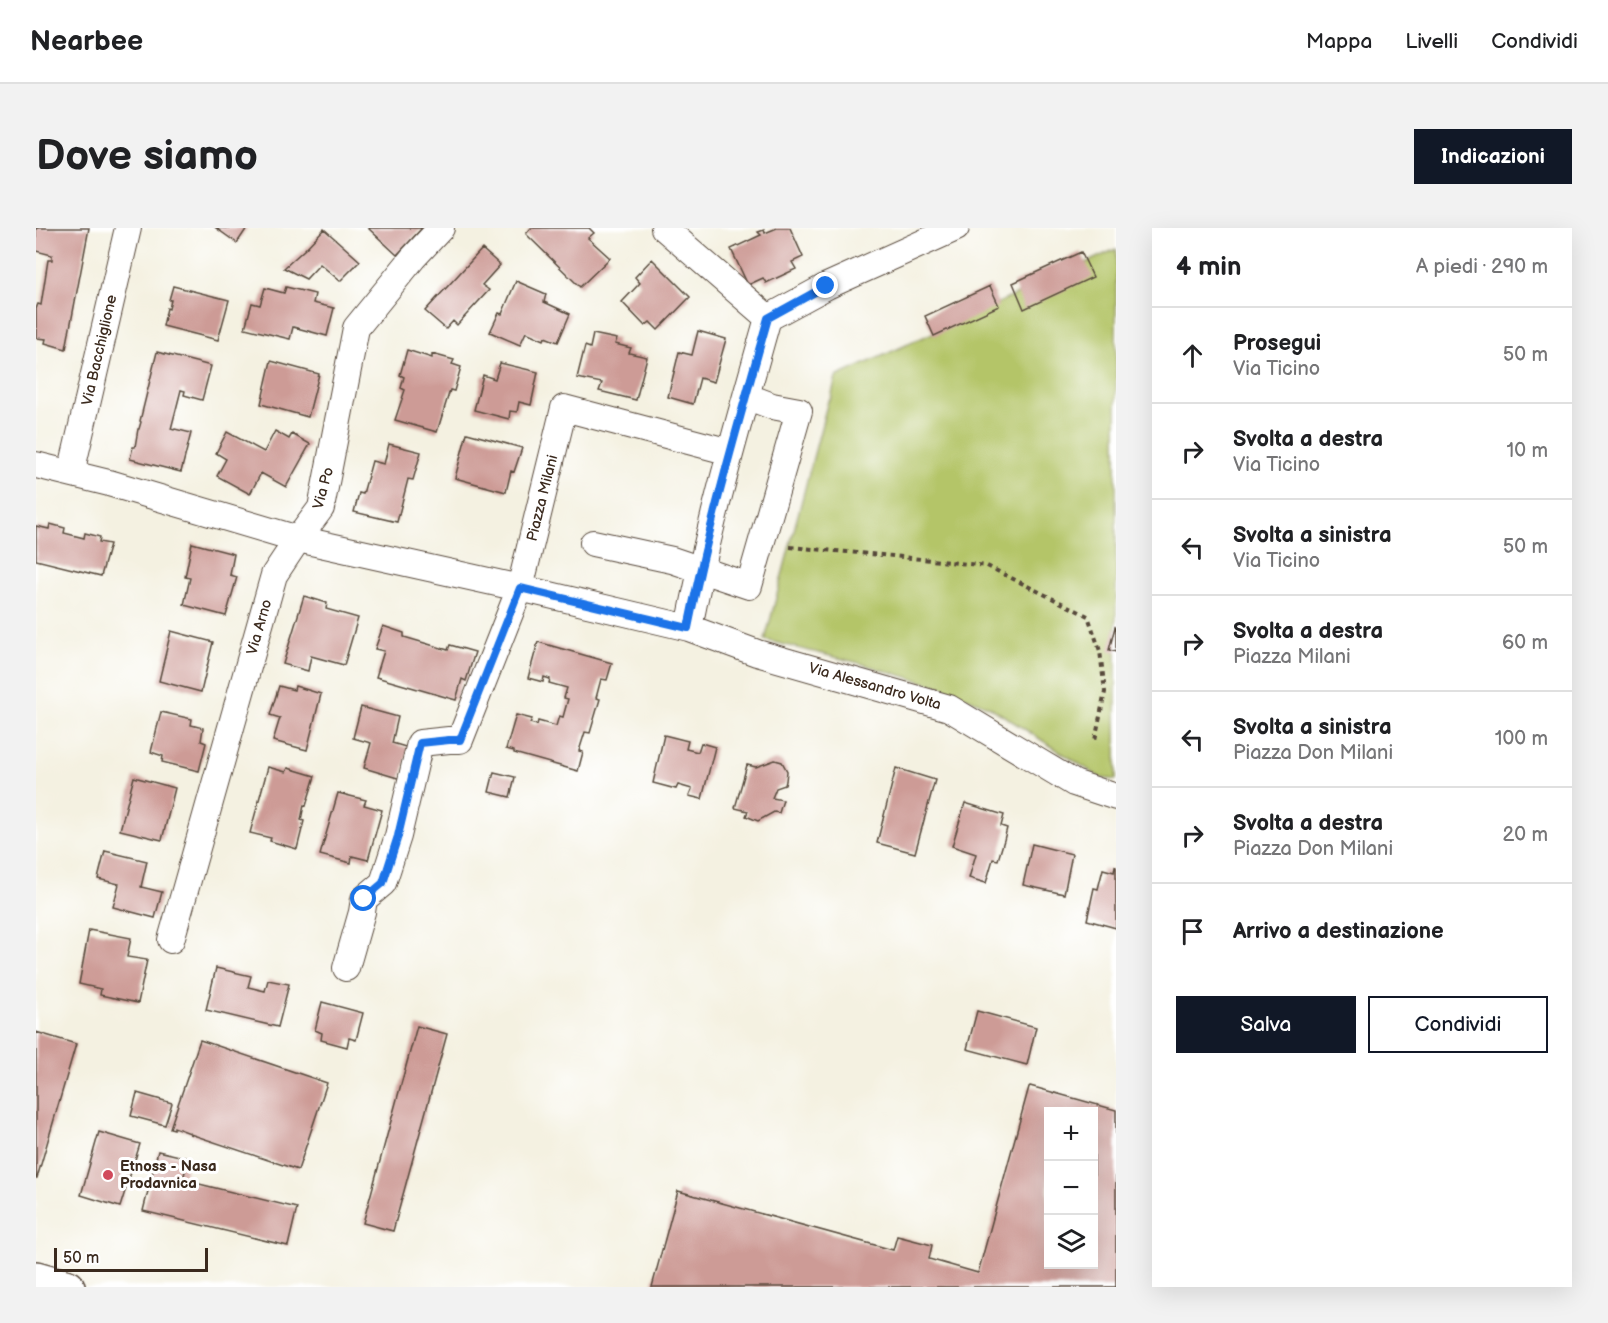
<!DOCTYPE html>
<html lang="it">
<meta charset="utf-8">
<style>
body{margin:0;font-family:"Balsamiq Sans",sans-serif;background:#f2f2f2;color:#202124}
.controls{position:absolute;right:18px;bottom:18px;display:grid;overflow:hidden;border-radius:0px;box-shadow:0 6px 24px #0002}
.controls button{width:54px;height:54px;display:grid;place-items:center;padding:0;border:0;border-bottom:2px solid #e0e0e0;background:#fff;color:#202124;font:30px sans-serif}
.scale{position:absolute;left:18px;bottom:15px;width:154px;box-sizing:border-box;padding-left:6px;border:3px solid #3b2a1e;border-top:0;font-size:16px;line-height:21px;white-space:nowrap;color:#3b2a1e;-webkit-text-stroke:4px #fff;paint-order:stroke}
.stop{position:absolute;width:18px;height:18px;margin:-14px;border:4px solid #1a73e8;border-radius:50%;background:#fff}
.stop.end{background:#1a73e8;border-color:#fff;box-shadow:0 2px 6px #0008}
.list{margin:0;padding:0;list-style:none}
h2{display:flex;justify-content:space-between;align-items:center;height:78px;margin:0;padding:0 24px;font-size:26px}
h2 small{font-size:20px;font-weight:400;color:#757577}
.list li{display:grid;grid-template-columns:39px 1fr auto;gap:18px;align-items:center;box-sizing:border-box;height:96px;padding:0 24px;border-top:2px solid #e0e0e0}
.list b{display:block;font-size:22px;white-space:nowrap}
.list p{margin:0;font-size:20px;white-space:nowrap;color:#757577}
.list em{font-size:20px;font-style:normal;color:#757577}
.actions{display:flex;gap:12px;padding:18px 24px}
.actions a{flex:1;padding:14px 0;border:2px solid #111827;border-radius:0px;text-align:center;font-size:21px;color:#111827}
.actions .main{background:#111827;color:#fff}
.icon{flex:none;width:33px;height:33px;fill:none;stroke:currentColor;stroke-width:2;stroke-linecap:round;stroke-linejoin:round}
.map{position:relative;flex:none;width:1080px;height:1059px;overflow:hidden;border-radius:0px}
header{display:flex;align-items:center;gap:36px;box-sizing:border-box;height:84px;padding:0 30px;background:#fff;border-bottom:2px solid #e0e0e0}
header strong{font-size:28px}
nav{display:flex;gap:33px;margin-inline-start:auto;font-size:21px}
.intro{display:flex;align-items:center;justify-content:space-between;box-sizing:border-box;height:144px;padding:0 36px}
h1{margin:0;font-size:42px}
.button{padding:15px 27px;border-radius:0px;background:#111827;color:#fff;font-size:21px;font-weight:700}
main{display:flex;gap:36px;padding:0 36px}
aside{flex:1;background:#fff;border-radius:0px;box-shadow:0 6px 24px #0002}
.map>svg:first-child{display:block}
.green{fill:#b4c568;stroke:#787843;stroke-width:1.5}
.building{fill:#cd9b96;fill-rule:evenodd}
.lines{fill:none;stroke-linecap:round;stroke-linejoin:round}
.minor-casing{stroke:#57483b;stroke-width:28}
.major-casing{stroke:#57483b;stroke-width:36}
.path{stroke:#57483b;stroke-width:4;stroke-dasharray:4.5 4.5;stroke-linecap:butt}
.minor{stroke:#fff;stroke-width:26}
.major{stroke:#fff;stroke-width:33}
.route{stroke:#1a73e8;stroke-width:8}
.poi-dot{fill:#d1495b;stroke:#fff;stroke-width:2}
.labels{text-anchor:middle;stroke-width:6;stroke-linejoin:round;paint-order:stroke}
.street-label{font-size:15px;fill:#3b2a1e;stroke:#fff}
.poi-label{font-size:15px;font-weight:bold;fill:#3b2a1e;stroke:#fff;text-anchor:start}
</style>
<header>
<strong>Nearbee</strong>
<nav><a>Mappa</a><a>Livelli</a><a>Condividi</a></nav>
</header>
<div class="intro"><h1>Dove siamo</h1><a class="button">Indicazioni</a></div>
<main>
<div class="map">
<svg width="1080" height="1059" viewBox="0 0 1080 1059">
<rect width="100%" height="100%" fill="#fff"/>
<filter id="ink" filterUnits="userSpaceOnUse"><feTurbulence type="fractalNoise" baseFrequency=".0167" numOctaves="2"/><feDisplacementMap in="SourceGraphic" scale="12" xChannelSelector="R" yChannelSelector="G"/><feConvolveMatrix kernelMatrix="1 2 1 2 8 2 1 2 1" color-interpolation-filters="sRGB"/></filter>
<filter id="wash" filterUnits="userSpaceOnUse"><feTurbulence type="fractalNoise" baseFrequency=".008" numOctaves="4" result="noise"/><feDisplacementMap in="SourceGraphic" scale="24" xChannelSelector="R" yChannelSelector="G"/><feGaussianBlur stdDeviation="1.35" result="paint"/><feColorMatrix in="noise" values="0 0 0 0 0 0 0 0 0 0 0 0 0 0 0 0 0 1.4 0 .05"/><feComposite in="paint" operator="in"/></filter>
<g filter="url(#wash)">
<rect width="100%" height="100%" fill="#f4f1e1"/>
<!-- green -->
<path class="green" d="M1080 21V552L1065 550 954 479 908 460 823 435 729 412 792 173 795 170 800 149Z"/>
<g id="blocks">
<!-- building -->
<path class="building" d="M0 0H53L30 121 9 115 10 111 0 110V81L2 76 5 77 12 32H16V27L0 23Z
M180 0H211L201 15Z
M332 0H386L361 27Z
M495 0H553L558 5 552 10 574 30 544 59 490 6Z
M741 0H754L767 29 756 34 760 41 730 55 727 50 712 57 695 21 725 7 722 4 728 2 729 5Z
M288 1 324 33 304 53 284 36 270 51 248 40 269 21Z
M446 21 464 37 446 57 453 62 421 97 417 93 410 101 389 83Z
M1045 24 1057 49 988 81 977 55Z
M616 31 654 69 622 102 614 94 609 98 586 74 604 55 599 49Z
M480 53 510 66 508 74 534 86 522 114 509 109 508 112 490 104 484 117 454 104 463 85 466 86Z
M137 58 193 72 182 112 127 98 131 80 133 81 135 72H133Z
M954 58 963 78 898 108 889 88Z
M250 59 279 66 277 75 298 80 291 108 257 99 254 111 209 100 216 75 224 77 229 60 248 65Z
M662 103 690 111 678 154 664 150 657 176 632 169 643 124 656 127Z
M557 106 581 111 579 116 595 120 593 125 611 129 600 172 563 163 566 155 541 150 549 118 554 120Z
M371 122 396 130V126L418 132 416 136 425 139 418 163 414 162 401 204 359 192 369 162 365 160 368 149 364 147Z
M121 124 175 138 166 172 148 167 149 163 145 162 135 201 138 202 139 201 155 205 145 244 94 231 97 219H99L102 201H103L105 194 104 193Z
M235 133 283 146 272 189 225 176Z
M464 135 502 144 495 177 483 174 481 184 474 183 473 191 438 182 447 147 459 151Z
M239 203 253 211 256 206 274 216 250 259 225 245 214 266 181 248 190 231 180 225 191 204 228 224Z
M431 205 486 220 478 244 475 243 470 264 419 250Z
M353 216 385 224 377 252 372 251 361 294 318 284 323 265 327 266 336 233 348 236Z
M14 296 29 300 28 305 48 310 49 305 64 309 63 314 74 316 65 348 0 332V298L13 301Z
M156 315 198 326 194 347 201 349 190 388 148 377 154 350 149 349Z
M268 368 291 375 290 381 322 390 308 437 275 428 272 443 247 436Z
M347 398 368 405V409L412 422 414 417 439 424 430 453 426 451 420 472 340 449 348 423 339 421Z
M1079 399 1080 400V424L1073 422Z
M135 403 177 414 165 464 123 453Z
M502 414 576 435 571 452 565 451 560 470 564 471 554 505 549 504 543 523 547 524 542 543 478 525V523L470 521 480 487 496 491 494 495 501 497 502 493 520 498 523 488 527 489 532 471 528 470 531 460 513 455 514 451 508 449 507 454 492 450Z
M243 458 258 462 259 458 285 466 271 522 237 513 244 490 234 487Z
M325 479 362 489 356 515 373 520 365 551 328 540 335 515 317 510Z
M125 484 156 491 155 497 167 500 165 513 170 515 163 543 126 534 127 528 115 524Z
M628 507 652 513 650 521 662 524 665 515 679 519 666 571 653 568 656 561 642 557 640 561 617 555Z
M739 532 746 534 751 543 750 553 749 557 740 560 736 570 747 572 743 585 738 584 722 593 710 588 712 583 699 580 711 537 720 539Z
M232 539 250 544 252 540 279 548 270 578 268 577 265 592 268 593 261 621 234 613 235 610 214 605Z
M860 540 899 552 879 625 841 615Z
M458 544 479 549 474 569 453 564Z
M98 549 139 560 126 612 84 602Z
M302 565 330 572 328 577 346 582 332 632 316 628 315 635 284 627Z
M929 575 968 587 965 598 971 600 968 612 962 632 957 631 950 655 933 650 940 626 916 618Z
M996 616 1036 626 1028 666 987 657Z
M69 623 111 633 105 659 126 664 119 690 77 679 83 656 62 651Z
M1079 638 1080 639V700L1051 692 1058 660 1062 661 1067 641 1078 644Z
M53 702 95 710 91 729 111 732 102 775 64 767 65 761 43 756Z
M180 740 215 748 212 759 229 763 232 752 253 756 242 799 170 782Z
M286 774 327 785 320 812 313 810 311 819 285 812 286 805 279 802Z
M941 783 1000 799 991 837 931 821Z
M381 798 411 806 357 1003 327 995Z
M0 804 40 816 1 950H0Z
M164 812 291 855 262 942 154 906V905L138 899V901L134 900Z
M994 858 1080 882V1059H616L642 963 857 1022 861 1008 896 1017 893 1031 942 1045 993 859ZM1012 884H1058V1036H1012Z
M101 865 136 875 129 897 95 888Z
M63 904 104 916 84 979 45 967Z
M122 923 152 930 147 952 261 980 252 1018 107 983Z"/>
</g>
</g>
<g filter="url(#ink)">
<use href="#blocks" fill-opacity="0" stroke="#57483b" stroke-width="1.5"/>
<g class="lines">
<defs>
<path id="minor" d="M628 0 732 90
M0 237 73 255 262 311 285 280 320 100 377 30 405 0
M35 245 92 0
M557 315 636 332 713 358 763 183 736 178 710 168
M653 400C673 295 703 193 732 90L791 58 920 0
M135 712 238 347 262 311 484 360 653 400 721 425 913 480 1038 555 1080 569
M310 740 326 684 328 671 347 655 362 608 384 515 413 512H424L484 360 528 180 694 224"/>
<path id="major" d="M0 1050 32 1059"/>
</defs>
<!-- minor casing -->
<use href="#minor" class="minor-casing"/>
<!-- major casing -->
<use href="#major" class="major-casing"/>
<!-- path -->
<path class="path" d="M754 319 857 328 951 338 1052 388 1064 423 1069 464 1059 512"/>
<!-- minor -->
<use href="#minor" class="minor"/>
<!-- major -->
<use href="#major" class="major"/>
</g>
</g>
<g class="lines" filter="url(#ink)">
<!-- route -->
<path class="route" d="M328 671 347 655 362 608 384 515 413 512H424L484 360 652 400C673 295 703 193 732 90L790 58"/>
</g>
<!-- markers -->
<circle class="poi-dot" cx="72" cy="947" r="6"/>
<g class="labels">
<!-- street labels -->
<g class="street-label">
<text transform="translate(63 122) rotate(-77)" y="5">Via Bacchiglione</text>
<text transform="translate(287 260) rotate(-75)" y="5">Via Po</text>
<text transform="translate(506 270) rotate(-76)" y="5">Piazza Milani</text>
<text transform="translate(223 399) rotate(-74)" y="5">Via Arno</text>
<text transform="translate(839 458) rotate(16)" y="5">Via Alessandro Volta</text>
</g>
<!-- poi labels -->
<g class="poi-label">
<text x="84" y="943">Etnoss - Nasa<tspan x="84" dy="17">Prodavnica</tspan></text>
</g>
</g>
</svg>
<div class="controls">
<button>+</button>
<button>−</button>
<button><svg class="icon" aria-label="layers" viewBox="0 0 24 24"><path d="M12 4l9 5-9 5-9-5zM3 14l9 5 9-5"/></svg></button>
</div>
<div class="scale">50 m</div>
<div class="stop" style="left:328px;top:671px"></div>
<div class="stop end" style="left:790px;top:58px"></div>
</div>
<aside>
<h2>4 min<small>A piedi · 290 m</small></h2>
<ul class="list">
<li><svg class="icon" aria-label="ahead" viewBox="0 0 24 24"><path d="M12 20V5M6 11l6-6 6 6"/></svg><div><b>Prosegui</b><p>Via Ticino</p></div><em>50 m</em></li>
<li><svg class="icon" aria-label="right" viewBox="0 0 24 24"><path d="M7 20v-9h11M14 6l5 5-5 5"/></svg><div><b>Svolta a destra</b><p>Via Ticino</p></div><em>10 m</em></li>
<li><svg class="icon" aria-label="left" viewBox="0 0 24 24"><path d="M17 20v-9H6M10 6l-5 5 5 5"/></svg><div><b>Svolta a sinistra</b><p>Via Ticino</p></div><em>50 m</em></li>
<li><svg class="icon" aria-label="right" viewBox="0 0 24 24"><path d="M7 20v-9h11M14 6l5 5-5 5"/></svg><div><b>Svolta a destra</b><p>Piazza Milani</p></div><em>60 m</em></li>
<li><svg class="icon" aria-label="left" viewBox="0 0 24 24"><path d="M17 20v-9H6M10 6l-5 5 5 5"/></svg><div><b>Svolta a sinistra</b><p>Piazza Don Milani</p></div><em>100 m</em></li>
<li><svg class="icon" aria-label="right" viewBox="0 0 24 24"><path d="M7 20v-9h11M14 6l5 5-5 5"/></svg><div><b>Svolta a destra</b><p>Piazza Don Milani</p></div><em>20 m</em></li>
<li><svg class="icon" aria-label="arrive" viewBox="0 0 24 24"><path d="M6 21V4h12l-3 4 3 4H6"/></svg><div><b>Arrivo a destinazione</b></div></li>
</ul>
<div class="actions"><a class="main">Salva</a><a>Condividi</a></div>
</aside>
</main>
